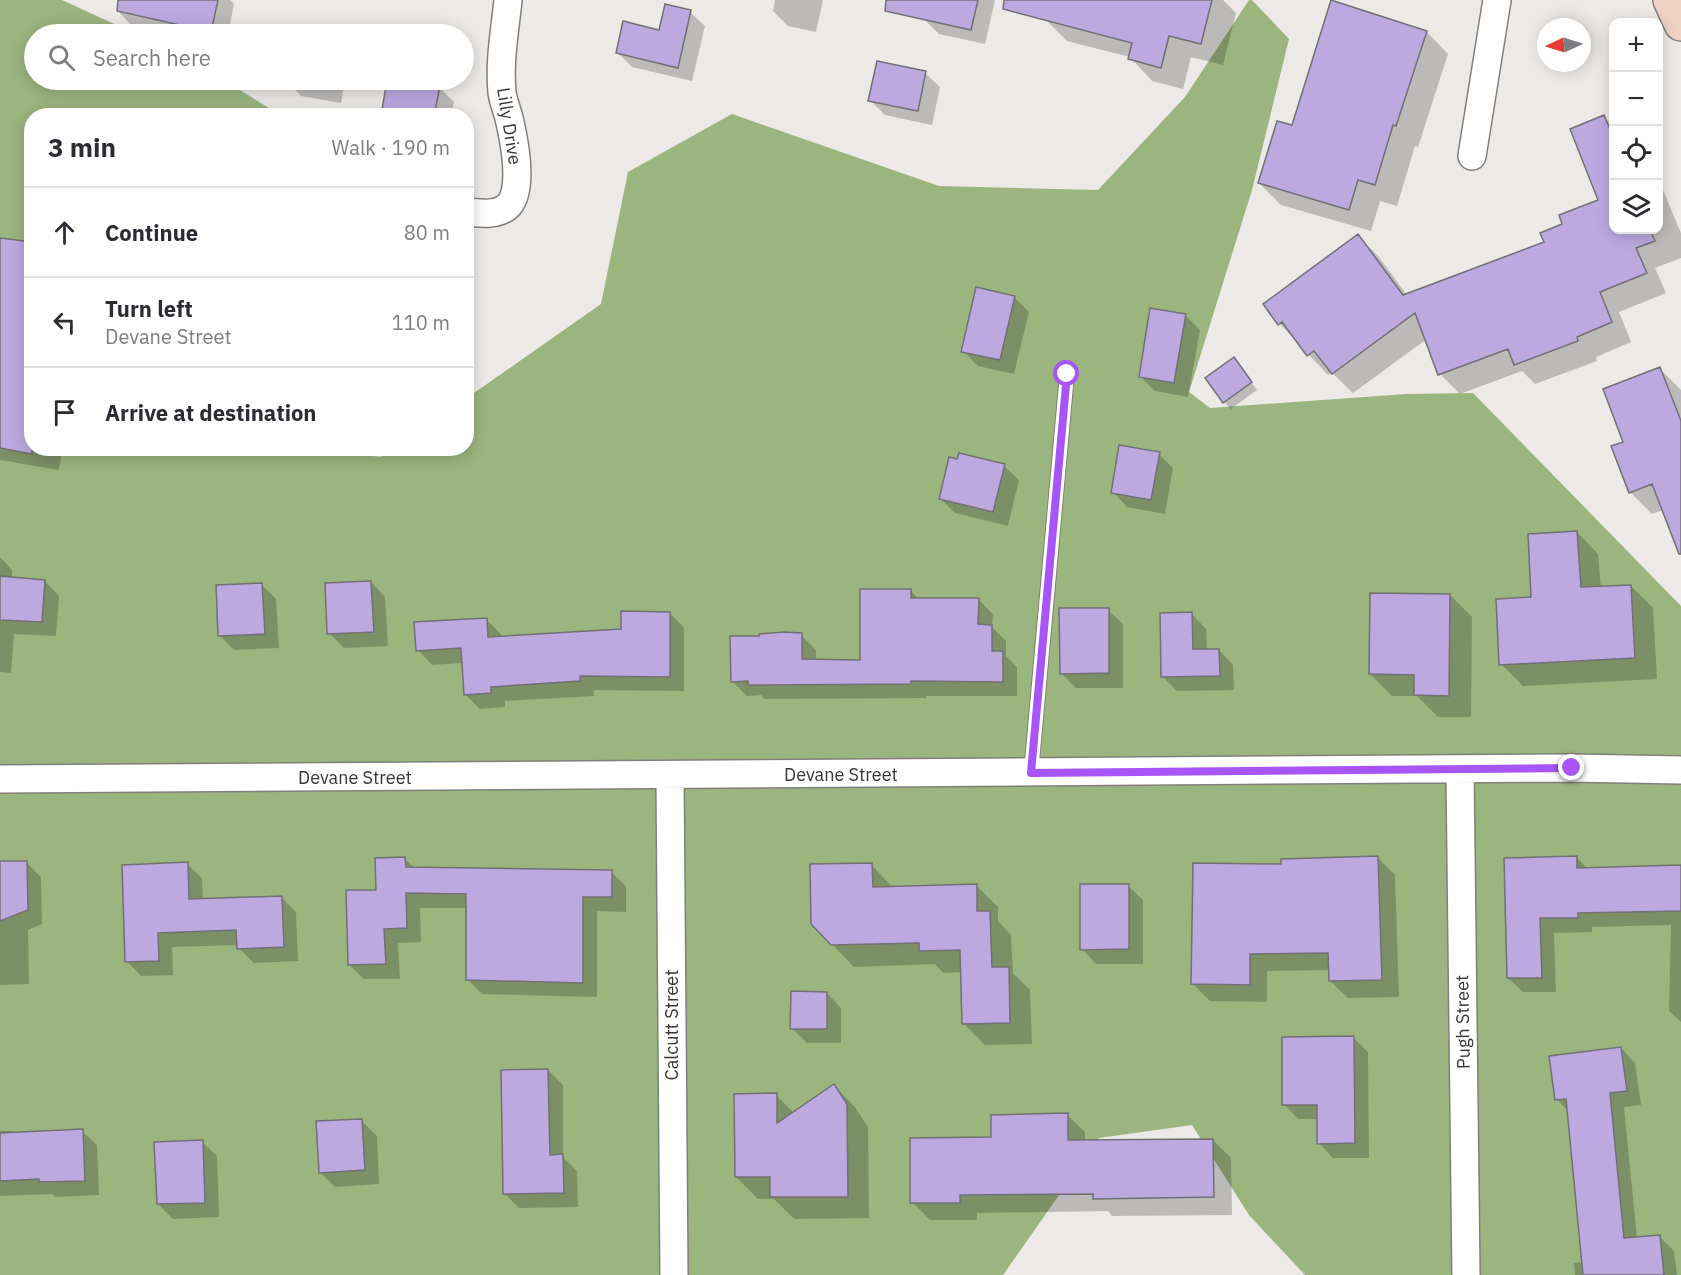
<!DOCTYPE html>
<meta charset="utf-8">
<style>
body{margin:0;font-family:"IBM Plex Sans",sans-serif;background:#f7f7f7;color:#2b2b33}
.controls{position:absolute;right:18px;top:18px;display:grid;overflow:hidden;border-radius:12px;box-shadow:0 3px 15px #0003}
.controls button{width:54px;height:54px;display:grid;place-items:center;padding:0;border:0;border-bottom:2px solid #e1e1e2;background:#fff;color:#2b2b33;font:30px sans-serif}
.compass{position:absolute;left:1537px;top:18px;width:54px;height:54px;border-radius:50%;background:#fff;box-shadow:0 3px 15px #0003;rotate:266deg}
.stop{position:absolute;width:18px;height:18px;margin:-14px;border:4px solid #a855f7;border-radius:50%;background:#fff}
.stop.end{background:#a855f7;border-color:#fff;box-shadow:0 2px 6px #0008}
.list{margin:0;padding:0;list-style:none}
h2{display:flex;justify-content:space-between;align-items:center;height:78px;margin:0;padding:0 24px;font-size:26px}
h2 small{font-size:20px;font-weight:400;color:#7c7c81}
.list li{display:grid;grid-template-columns:39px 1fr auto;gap:18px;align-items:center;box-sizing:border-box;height:90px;padding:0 24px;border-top:2px solid #e1e1e2}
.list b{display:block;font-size:22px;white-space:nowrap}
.list p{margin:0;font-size:20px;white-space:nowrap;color:#7c7c81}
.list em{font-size:20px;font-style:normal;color:#7c7c81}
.icon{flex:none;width:33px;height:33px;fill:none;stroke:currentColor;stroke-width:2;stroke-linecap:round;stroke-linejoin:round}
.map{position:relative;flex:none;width:1681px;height:1275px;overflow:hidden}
.search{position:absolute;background:#fff;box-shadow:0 3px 15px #0003;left:24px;top:24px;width:450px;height:66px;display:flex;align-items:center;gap:15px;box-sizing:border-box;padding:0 21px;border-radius:33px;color:#7c7c81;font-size:22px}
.panel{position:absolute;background:#fff;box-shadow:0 3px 15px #0003;left:24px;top:108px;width:450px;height:348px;border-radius:24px}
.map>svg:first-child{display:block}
.forest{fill:#9bb57f}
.shadow{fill:#0003}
.building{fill:#bda9e0;stroke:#717074;stroke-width:1.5}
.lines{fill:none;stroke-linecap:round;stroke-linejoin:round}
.lane-casing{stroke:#817f7b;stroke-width:16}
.street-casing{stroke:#817f7b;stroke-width:30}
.secondary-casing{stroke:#817f7b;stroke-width:36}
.lane{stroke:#fff;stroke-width:14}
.street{stroke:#fff;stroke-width:27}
.secondary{stroke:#efd3c2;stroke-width:33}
.route{stroke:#a855f7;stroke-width:8}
.labels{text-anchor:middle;stroke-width:6;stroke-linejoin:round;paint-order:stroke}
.street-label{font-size:18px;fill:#373635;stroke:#fff}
</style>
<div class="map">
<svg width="1681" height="1275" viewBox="0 0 1681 1275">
<rect width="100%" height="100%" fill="#ece9e6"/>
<!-- forest -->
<path class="forest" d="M0 0H62L136 34H34V80H224L280 115 32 116V448H305L381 457 394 449 466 448 467 398 601 304 628 172 732 114 939 186 1098 190 1185 97 1249 0H1252L1289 39 1252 190 1189 392 1210 408 1406 394 1473 393 1681 606V1275H1305L1249 1215 1192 1125 1099 1138 1003 1275H0Z"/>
<!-- shadow -->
<path class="shadow" d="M119 0H230L234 4 228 34H175L131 25 117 10Z
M775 0H823L816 32 788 26 773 11Z
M928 0H995L985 44 939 34 924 19Z
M1050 0H1223L1236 13 1223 65 1191 57 1183 89 1152 81 1130 57 1067 41 1045 19Z
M690 12 705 26 692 81 632 67 617 52 660 32Z
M1427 32 1448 54 1418 147 1415 146 1397 206 1380 201 1371 231 1281 205 1259 183 1293 127Z
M925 73 940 87 932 125 885 115 870 100Z
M286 80H345L341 103 301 96Z
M389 80 439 87 454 102 451 116H382Z
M1603 116 1614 127V230H1658V178L1681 233V258L1655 268 1666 293 1619 312 1631 342 1596 357 1597 361 1535 384 1522 371 1460 394 1440 374 1427 339 1353 393 1332 373 1328 375 1280 324 1358 236 1378 256 1407 295 1546 242 1564 224 1600 201Z
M0 254 32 448H62L59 470 0 460Z
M1014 297 1029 312 1014 374 978 366 963 351Z
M1185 315 1200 330 1188 397 1155 391 1140 376Z
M1234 359 1257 390 1231 409 1224 402Z
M1660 369 1681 390V555L1663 510 1652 514 1630 492 1625 443Z
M1159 454 1173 468 1165 514 1127 507 1113 492Z
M1004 466 1019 480 1008 526 955 513 940 498Z
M1577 532 1598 554 1601 588 1631 586 1653 608 1657 679 1523 686 1501 664 1532 599Z
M0 557 12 570V579L45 581 59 596 56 636 14 634 11 673 0 672Z
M371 582 385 597 388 646 344 648 329 633Z
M262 585 276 599 279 648 234 650 220 636Z
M910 590 919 599H978L993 614 992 627 1006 641V656L1017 667V696H926V698L764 699 761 695 747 696 732 681 801 635 816 650V661H861Z
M1450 595 1472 617 1471 717H1438L1417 696H1392L1370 674Z
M1108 610 1123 624V688H1076L1061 673Z
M670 613 684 628V691L594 690V696L505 701V707L480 709 465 694 463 663 432 665 418 650 486 619 501 634V638L622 630Z
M1192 614 1206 629 1207 651 1219 650 1233 665 1234 690 1177 691 1163 677Z
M1377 857 1395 875 1399 997 1348 998 1330 981V970L1267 971V1002L1210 1001 1193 984 1283 865Z
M1577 858 1588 869 1681 866V1022L1669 1011 1671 925 1592 927V932L1554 933 1556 992H1523L1508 978 1506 860Z
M405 859 415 868 611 872 626 886V912L597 911V997L482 994 467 979 468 908H420L421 942 398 943 400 979H364L349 965 377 891Z
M26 862 41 877 42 924 28 930 29 984 0 985V863Z
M187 864 202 878 203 900 281 897 296 912 298 961 254 963 239 948V945L172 947 173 975 141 976 127 961Z
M871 864 893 888 976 885 998 907V921L1011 935 1013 973 1030 990 1032 1044 985 1045 963 1023 962 972 943 973 935 964 854 967 832 944Z
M1128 886 1143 900V964H1096L1082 949Z
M827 993 841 1008V1043H807L792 1028Z
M1354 1038 1368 1052 1369 1158H1333L1319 1143 1318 1119H1298L1284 1104Z
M1621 1048 1635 1063 1641 1105 1624 1107 1637 1238 1659 1236 1674 1251 1677 1275H1575L1574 1263 1584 1262 1568 1111 1557 1099Z
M548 1070 563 1085V1157L577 1171 578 1207 519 1208 504 1193Z
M834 1086 855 1107 868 1127 869 1218 794 1219 774 1199H758L736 1177 776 1095 794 1113Z
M1067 1115 1085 1132V1141L1213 1140 1231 1158 1232 1215 1112 1216 1108 1211 977 1213V1220H930L912 1202Z
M362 1121 377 1136 379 1184 335 1187 320 1172Z
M0 1131H12L16 1134 82 1131 97 1145 99 1195 55 1197 52 1194 0 1196Z
M202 1142 217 1156 219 1217 173 1219 158 1204Z"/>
<!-- building -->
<path class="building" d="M118 0H218L211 32 117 11Z
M886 0H978L971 30 885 11Z
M1004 0H1212L1201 44 1169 36 1161 68 1128 59 1132 43 1003 9Z
M1331 0 1427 31 1396 126 1393 125 1375 185 1358 180 1349 210 1258 183 1277 121 1292 125Z
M665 4 691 10 678 68 616 53 623 21 659 30Z
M877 61 926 71 918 111 868 101Z
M387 80H407L440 86 434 116H381Z
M1604 115 1614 139V230H1650L1655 241 1636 248 1647 273 1600 292 1612 322 1577 337 1578 341 1514 365 1508 349 1438 375 1415 313 1332 374 1314 351 1307 356 1282 322 1278 325 1263 304 1358 234 1403 295 1544 242 1540 233 1562 224 1559 215 1598 200 1570 129Z
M0 238 32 242V454L0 448Z
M976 287 1015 296 1000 360 961 352Z
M1150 308 1186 314 1174 383 1139 377Z
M1234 357 1252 382 1223 403 1205 378Z
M1660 367 1681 421V554H1679L1652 484 1629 493 1611 446 1623 442 1603 389Z
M1119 445 1160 452 1151 500 1111 493Z
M959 453 1005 464 993 512 939 499 949 457 957 459Z
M1577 531 1581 587 1631 585 1635 658 1499 665 1496 599 1531 597 1528 534Z
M0 576 45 580 42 622 0 620Z
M371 581 374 632 327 634 325 583Z
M262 583 265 634 218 636 216 585Z
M860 589H911V598H979L978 624 992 625V651H1003V682L911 681V684L748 685V681L731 682 730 636H759V634L784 632 802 633V659L860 660Z
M1370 593 1450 594 1449 696 1414 695V675L1369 674Z
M1059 608H1109V673L1060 674Z
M621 611 670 612V677L580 676V681L491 687V693L464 695 461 648 416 651 414 622 487 618 488 637 621 629Z
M1192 612 1193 649H1219L1220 676 1161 677 1160 613Z
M1378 856 1382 980 1329 981 1328 953 1250 954V985L1191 984 1193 863 1281 864V859Z
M1577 856V868L1681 865V911L1578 913V918H1540L1542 978H1507L1504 858Z
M405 857 406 867 612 870V897H583V983L466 980V894L406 893 407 928 384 929 386 964 348 965 346 890H376L375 858Z
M0 861H27L28 910 0 921Z
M188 862 189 899 282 896 284 947 237 949 236 930 158 933 159 961 125 962 122 865Z
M872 863 873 887 977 884V911H990L992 967H1009L1010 1023 962 1024 960 950 919 951V943L831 945 811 924 810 864Z
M1080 884H1129V949L1080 950Z
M791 991 827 992V1029H790Z
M1354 1036 1355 1143 1317 1144V1105H1282V1037Z
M1621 1047 1627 1091 1610 1093 1624 1238 1660 1235 1664 1275H1583L1566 1099 1555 1100 1549 1056Z
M548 1069 550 1155 563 1154 564 1193 503 1194 501 1070Z
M834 1084 847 1104 848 1197H770V1177H735L734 1094 777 1093V1123Z
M1068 1113V1140L1213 1139 1214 1197 1093 1199V1194L960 1195V1203H910V1138L991 1137V1115Z
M362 1119 365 1170 319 1173 316 1121Z
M83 1129 85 1181 39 1182V1179L0 1181V1133Z
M203 1140 205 1203 157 1204 154 1142Z"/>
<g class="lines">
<defs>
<path id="lane" d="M1031 773 1067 374"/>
<path id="street" d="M1472 156 1497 0
M466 212C480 213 495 216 507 207 525 192 514 139 509 118 507 110 503 101 502 92 499 61 505 30 508 0
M1460 770 1466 1275
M670 776 674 1275
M0 779 1572 768 1681 770"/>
<path id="secondary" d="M1670 0 1681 24"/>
</defs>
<!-- lane casing -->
<use href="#lane" class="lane-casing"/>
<!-- street casing -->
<use href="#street" class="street-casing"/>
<!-- secondary casing -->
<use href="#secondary" class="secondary-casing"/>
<!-- lane -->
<use href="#lane" class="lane"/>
<!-- street -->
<use href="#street" class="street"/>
<!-- secondary -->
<use href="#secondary" class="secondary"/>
</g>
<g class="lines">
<!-- route -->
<path class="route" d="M1067 374 1031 773 1572 768"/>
</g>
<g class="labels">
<!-- street labels -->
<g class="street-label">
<text transform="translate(509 126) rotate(81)" y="6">Lilly Drive</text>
<text x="841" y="781">Devane Street</text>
<text x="355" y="784">Devane Street</text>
<text transform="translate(1463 1022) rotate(-91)" y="6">Pugh Street</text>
<text transform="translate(672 1025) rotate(-90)" y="6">Calcutt Street</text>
</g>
</g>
</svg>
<div class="controls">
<button>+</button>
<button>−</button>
<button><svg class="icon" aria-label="locate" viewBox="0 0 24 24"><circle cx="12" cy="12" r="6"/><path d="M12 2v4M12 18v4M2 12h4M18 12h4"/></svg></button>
<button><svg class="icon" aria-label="layers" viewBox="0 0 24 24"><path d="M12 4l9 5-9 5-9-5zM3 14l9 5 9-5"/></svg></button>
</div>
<svg class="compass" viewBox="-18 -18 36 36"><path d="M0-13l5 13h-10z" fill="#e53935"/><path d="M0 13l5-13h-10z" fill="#7c7c81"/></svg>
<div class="stop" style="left:1067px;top:374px"></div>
<div class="stop end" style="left:1572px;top:768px"></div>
<div class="search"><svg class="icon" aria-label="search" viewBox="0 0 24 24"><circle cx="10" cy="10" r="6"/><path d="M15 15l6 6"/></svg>Search here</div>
<section class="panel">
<h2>3 min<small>Walk · 190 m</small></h2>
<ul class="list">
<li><svg class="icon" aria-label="ahead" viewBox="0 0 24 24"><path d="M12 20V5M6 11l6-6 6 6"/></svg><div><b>Continue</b></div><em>80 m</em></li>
<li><svg class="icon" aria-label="left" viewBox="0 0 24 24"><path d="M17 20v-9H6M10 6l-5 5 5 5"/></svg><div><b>Turn left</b><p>Devane Street</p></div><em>110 m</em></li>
<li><svg class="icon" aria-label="arrive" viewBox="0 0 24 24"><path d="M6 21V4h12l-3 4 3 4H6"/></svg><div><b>Arrive at destination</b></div></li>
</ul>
</section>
</div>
